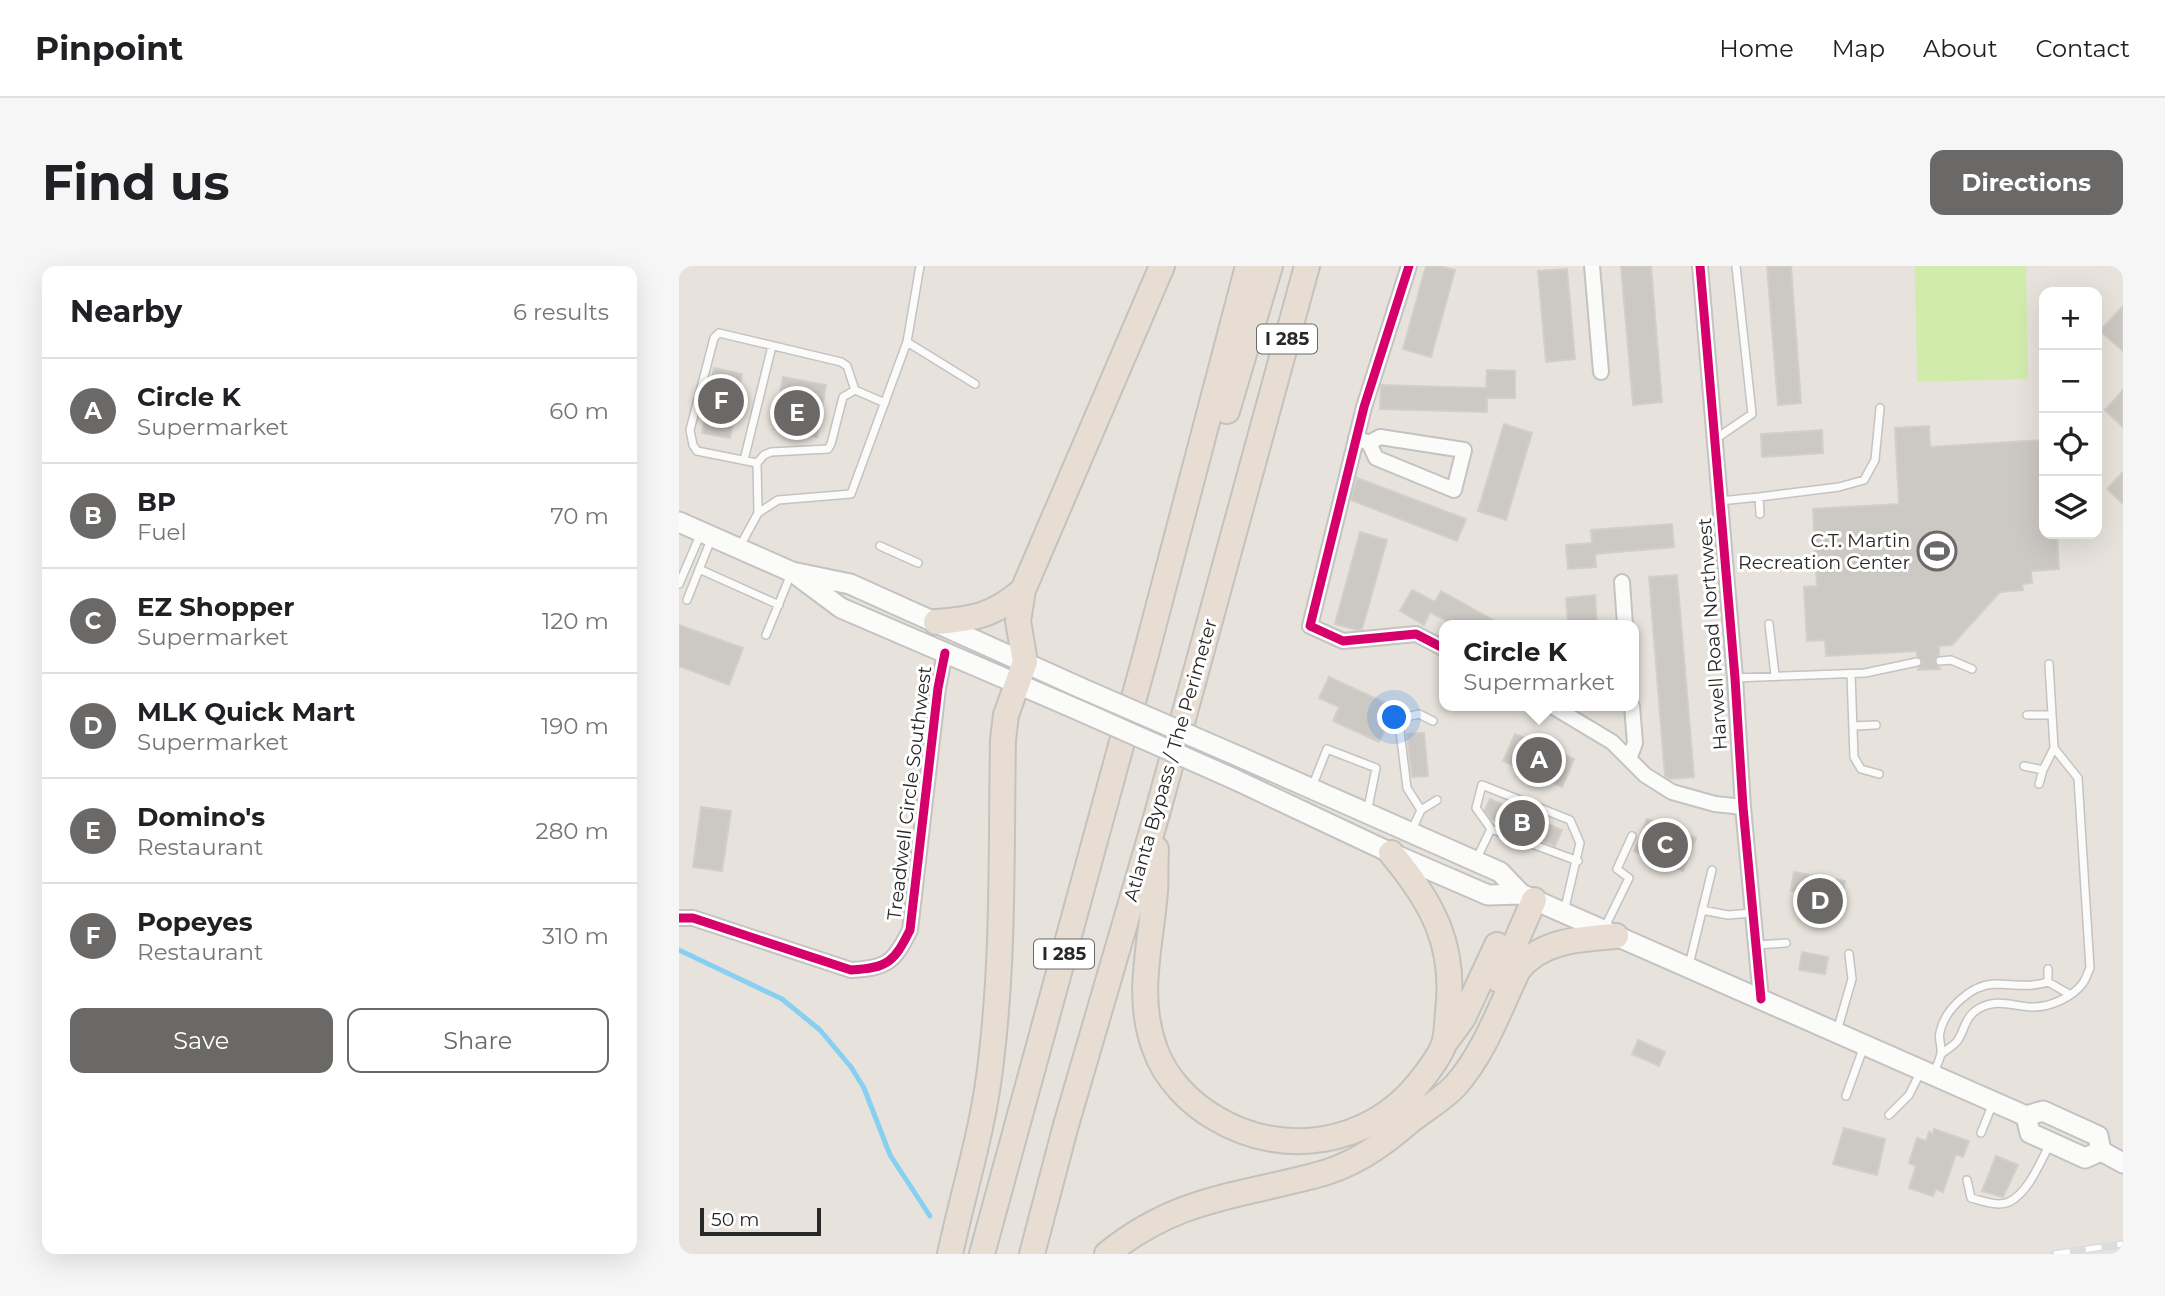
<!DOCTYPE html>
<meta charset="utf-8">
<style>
body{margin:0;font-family:Montserrat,sans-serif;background:#f6f6f6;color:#202124}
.controls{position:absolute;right:21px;top:21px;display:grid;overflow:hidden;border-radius:14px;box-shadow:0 7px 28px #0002}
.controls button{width:63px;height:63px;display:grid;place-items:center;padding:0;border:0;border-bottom:2px solid #e0e0e0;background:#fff;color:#202124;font:35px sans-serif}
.scale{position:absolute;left:21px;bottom:18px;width:121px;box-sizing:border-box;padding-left:7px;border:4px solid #282828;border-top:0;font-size:19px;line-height:24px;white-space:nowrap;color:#282828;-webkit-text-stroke:5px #fff;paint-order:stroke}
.you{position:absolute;left:716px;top:452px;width:24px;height:24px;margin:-18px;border:5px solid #fff;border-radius:50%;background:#1a73e8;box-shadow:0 0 0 10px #1a73e833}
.badge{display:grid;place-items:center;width:46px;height:46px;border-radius:50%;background:#6b6967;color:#fff;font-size:23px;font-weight:700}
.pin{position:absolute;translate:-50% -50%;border:4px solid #fff;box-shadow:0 2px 7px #0006}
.popup{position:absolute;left:760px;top:354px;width:200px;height:91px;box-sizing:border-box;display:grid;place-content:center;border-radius:14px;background:#fff;filter:drop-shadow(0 2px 5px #0005);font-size:23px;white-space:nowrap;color:#757577}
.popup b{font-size:26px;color:#202124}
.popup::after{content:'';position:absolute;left:50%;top:100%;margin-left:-14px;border:14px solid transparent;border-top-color:#fff}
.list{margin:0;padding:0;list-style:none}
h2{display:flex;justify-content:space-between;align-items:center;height:91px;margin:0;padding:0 28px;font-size:30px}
h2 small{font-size:23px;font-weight:400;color:#757577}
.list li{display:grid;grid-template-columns:46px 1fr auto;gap:21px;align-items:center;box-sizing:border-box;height:105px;padding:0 28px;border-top:2px solid #e0e0e0}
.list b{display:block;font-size:26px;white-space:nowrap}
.list p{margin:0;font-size:23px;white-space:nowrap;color:#757577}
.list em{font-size:23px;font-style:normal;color:#757577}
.actions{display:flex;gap:14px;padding:21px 28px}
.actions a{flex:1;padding:16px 0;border:2px solid #6b6967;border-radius:14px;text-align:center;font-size:24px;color:#6b6967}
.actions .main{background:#6b6967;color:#fff}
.icon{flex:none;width:38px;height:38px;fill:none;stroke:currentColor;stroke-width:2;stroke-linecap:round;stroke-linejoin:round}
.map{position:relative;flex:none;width:1444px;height:988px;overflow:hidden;border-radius:14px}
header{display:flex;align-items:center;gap:42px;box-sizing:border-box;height:98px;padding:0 35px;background:#fff;border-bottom:2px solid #e0e0e0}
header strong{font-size:33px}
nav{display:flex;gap:38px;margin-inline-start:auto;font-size:24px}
.intro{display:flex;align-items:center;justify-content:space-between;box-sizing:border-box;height:168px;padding:0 42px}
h1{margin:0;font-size:49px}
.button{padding:18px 32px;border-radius:14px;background:#6b6967;color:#fff;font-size:24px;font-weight:700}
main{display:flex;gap:42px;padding:0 42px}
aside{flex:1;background:#fff;border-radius:14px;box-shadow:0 7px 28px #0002}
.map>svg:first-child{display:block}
.pitch{fill:#d1ebad}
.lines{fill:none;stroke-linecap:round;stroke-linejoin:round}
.stream{stroke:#87d0f2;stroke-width:5}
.building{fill:#ccc9c4;stroke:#d2cfc8;stroke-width:2}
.service-casing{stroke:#c4c2c3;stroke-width:10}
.minor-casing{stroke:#c4c2c3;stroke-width:18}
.secondary-casing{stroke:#c4c2c3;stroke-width:23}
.motorway-casing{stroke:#c3c2bf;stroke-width:28}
.service{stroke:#fbfbfa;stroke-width:7}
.minor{stroke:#fbfbfa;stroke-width:14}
.secondary{stroke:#fbfbfa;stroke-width:19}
.motorway{stroke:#e8ddd2;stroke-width:24}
.rail-casing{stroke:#dcdbde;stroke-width:8}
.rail{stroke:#fff;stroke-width:5;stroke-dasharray:16;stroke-linecap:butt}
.secondary-bridge-casing{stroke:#c4c2c3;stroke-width:23;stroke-linecap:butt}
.secondary-bridge{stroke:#fbfbfa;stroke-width:19}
.cycleway-casing{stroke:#fff;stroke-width:13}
.cycleway{stroke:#d6006c;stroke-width:9}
.labels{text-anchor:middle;stroke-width:6;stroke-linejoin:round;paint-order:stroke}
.shield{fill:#fff;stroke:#686868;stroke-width:2}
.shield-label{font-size:18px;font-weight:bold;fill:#282828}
.poi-label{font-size:19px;fill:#282828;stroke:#fff;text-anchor:end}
.street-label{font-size:19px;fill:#282828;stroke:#fff}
</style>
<header>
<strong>Pinpoint</strong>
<nav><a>Home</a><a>Map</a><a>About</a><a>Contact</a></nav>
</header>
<div class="intro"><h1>Find us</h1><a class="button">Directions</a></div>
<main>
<aside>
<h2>Nearby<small>6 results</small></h2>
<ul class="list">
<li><span class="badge">A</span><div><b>Circle K</b><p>Supermarket</p></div><em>60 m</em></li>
<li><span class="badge">B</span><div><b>BP</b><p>Fuel</p></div><em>70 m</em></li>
<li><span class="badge">C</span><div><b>EZ Shopper</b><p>Supermarket</p></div><em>120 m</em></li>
<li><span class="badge">D</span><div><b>MLK Quick Mart</b><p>Supermarket</p></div><em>190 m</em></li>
<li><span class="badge">E</span><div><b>Domino's</b><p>Restaurant</p></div><em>280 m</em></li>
<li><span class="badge">F</span><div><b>Popeyes</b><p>Restaurant</p></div><em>310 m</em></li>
</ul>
<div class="actions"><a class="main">Save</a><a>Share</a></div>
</aside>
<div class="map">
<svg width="1444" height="988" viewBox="0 0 1444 988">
<rect width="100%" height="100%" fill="#e7e3dc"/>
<!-- pitch -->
<path class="pitch" d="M1236 0H1347L1349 113 1238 116Z"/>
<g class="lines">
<!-- stream -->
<path class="stream" d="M0 684 103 733 141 764 172 801 185 822 211 889 251 950"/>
</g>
<!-- building -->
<path class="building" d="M747 0H760L776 4 752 91 724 83Z
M942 0H972L983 136 954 139Z
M1088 0H1112L1122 137 1099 139Z
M888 3 896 93 867 96 859 5Z
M1444 40V85L1421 65Z
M35 102 63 108 51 172 23 167Z
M808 104 836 105V132H808V146L701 143 702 119 807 122Z
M104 111 147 119 138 171 95 163Z
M1444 124V161L1426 144Z
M825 158 853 167 827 254 799 245Z
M1250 160 1251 181 1365 174V268H1378L1380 303 1352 305 1353 317 1343 318 1344 324 1321 326 1273 379 1260 380V389L1255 395 1261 403 1239 404 1244 395 1238 390V385L1147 390 1146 374 1128 375 1125 321 1138 320 1134 243 1220 238 1216 162Z
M1143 164 1144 187 1083 191 1082 168Z
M1444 206V238L1428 223Z
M678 212 787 253 778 275 672 234Z
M993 258 995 281 916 288 917 301 889 303 887 279 913 277 912 264Z
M681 266 708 274 683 363 679 364 656 358Z
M998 309 1015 511 991 513 986 510 970 311Z
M733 324 756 336 762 325 823 359H775L751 346 745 359 721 345Z
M916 329 918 359H889L887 332Z
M0 359 64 382 50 419 0 400Z
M650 411 713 440 709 448 713 450 700 476 654 455 660 441 640 432Z
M745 467 749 510 733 511 728 468Z
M836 468 895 493 883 521 824 495Z
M811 533 883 564 876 580 812 553 806 544Z
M22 541 52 545 43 605 14 601Z
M968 553 1017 572 1004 605 955 585Z
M1115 606 1166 615 1159 650 1119 643 1122 627 1112 625Z
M1123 686 1149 691 1146 708 1120 704Z
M959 774 986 786 980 800 953 788Z
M1165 862 1206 873 1198 909 1154 898Z
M1255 863 1290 875 1284 891 1277 888 1264 926 1257 923 1254 930 1230 922 1237 900 1230 897 1238 872 1247 875 1250 866 1254 868Z
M1317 890 1339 899 1324 931 1303 925Z"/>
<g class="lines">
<defs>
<path id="service" d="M228 76 296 118
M1035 174 1073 148 1057 0
M65 194 93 80
M78 197 85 189 92 186 149 183 152 178 164 131 176 124
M1080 231 1160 221 1185 214 1196 194 1201 142
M1041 235 1080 231 1081 248
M79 247 78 197 18 185 14 179 11 164 35 72 40 67 162 96 168 100 176 124 206 137
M201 280 239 297
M60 282 79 247 99 234 172 228 228 76 241 0
M20 303 100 339
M0 318 22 267
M8 334 33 271
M1090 358 1096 409
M87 369 112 308
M1261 395 1272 394 1293 403
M1172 408 1175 491 1182 503 1200 508
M1056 412 1186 407 1238 396
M1348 449H1373
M1174 460 1197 459
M1345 500 1364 504 1375 482
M1360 518 1364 504
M633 521 648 483 697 502 688 547
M742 544 728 522 721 465 723 452 740 448 754 455
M812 563 899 595
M732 566 742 544 758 534
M797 594 812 563 797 542 803 519 891 554 901 577 885 646
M1023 644 1049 649 1073 647
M925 663 950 612 938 603 953 570
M1076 679 1107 677
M1010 699 1033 604
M1369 703V716
M1158 765 1173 713 1170 688
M1262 788C1267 784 1276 779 1279 774 1286 763 1286 751 1299 743 1318 732 1333 740 1352 741 1370 742 1394 731 1404 717 1407 713 1409 706 1411 702L1399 512 1375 482 1370 398
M1254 808C1257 801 1261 794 1262 787 1263 780 1259 773 1261 766 1266 743 1292 719 1315 718 1335 718 1351 722 1369 716L1390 728
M1167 830 1185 780
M1210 849 1230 829 1242 805
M1302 867 1314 837
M1288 914 1292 932C1304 935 1318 941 1330 936 1350 926 1361 896 1371 878"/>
<path id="minor" d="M730 0 685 141 631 360 664 375 737 368 766 383
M913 0 922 106
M1021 0 1056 412 1064 541 1082 733
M677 172 690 177 701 171 785 184 775 224 697 192 690 177
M943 316 946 359
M873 440 933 476 966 509 993 526 1036 538 1064 541
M950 493 956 477 953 440
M0 652H14L172 704C209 702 215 696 231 664L259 422 266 387"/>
<path id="secondary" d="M0 256 113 306 171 318 402 422
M119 310 162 342 397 443
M561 491 821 606 842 628 1347 850 1364 845 1419 870 1422 885 1444 897
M555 513 712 587 809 629 842 628
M1347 850 1351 867 1406 892 1422 885"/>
<path id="motorway" d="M548 145 591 0
M257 356C296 353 315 349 344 324
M477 583C476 597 477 611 476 625 472 679 456 730 476 783 486 812 511 838 538 853 604 892 690 879 739 818 748 807 760 792 765 778 768 769 768 756 769 746 777 680 754 637 712 587
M820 714 855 634
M768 774 784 752 818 679
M271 988C285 923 305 861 312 795 325 689 322 580 324 474L327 449 346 396 339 355 344 324 483 0
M303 988 467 388 569 0
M353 988 387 859 478 548 628 0
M428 988C496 933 554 931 634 910 672 901 701 881 730 856 745 843 762 835 776 820 805 788 821 742 839 704 863 674 901 673 937 670"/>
</defs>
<!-- service casing -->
<use href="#service" class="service-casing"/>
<!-- minor casing -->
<use href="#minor" class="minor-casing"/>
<!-- secondary casing -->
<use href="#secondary" class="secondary-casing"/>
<!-- motorway casing -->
<use href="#motorway" class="motorway-casing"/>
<!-- service -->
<use href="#service" class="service"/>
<!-- minor -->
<use href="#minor" class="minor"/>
<!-- secondary -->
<use href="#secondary" class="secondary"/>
<!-- motorway -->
<use href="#motorway" class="motorway"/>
<defs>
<path id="rail" d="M1375 988 1444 978"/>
</defs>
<!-- rail casing -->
<use href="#rail" class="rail-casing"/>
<!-- rail -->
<use href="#rail" class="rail"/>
<defs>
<path id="secondary-bridge" d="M402 422 561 491
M397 443 555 513"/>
</defs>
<!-- secondary-bridge casing -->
<use href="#secondary-bridge" class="secondary-bridge-casing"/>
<!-- secondary-bridge -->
<use href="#secondary-bridge" class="secondary-bridge"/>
<defs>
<path id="cycleway" d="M730 0 685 141 631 360 664 375 737 368 766 383
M1021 0 1056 412 1064 541 1082 733
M0 652H14L172 704C209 702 215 696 231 664L259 422 266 387"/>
</defs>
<!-- cycleway casing -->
<use href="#cycleway" class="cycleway-casing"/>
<!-- cycleway -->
<use href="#cycleway" class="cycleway"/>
</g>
<!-- icons -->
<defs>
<symbol id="stadium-ring" viewBox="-11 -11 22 22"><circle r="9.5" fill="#fff" stroke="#6b6967" stroke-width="1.5"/><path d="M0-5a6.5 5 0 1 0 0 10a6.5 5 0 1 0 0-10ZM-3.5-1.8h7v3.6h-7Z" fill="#6b6967"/></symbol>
</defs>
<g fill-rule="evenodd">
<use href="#stadium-ring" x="1236" y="263" width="44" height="44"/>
</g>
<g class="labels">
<!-- shield labels -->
<g class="shield">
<rect x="578" y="58.5" width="60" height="29" rx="5"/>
<rect x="355" y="673.5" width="60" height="29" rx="5"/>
</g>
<g class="shield-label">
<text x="608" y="79">I 285</text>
<text x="385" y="694">I 285</text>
</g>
<!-- poi labels -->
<g class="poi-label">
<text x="1231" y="281">C.T. Martin<tspan x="1231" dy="22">Recreation Center</tspan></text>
</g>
<!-- street labels -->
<g class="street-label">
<text transform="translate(1033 368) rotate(-94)" y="7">Harwell Road Northwest</text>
<text transform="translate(491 494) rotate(-74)" y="7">Atlanta Bypass / The Perimeter</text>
<text transform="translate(230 527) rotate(-83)" y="7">Treadwell Circle Southwest</text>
</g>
</g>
</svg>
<div class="controls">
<button>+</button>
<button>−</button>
<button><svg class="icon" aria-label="locate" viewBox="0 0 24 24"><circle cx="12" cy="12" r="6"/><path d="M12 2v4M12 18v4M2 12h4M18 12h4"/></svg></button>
<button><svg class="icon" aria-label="layers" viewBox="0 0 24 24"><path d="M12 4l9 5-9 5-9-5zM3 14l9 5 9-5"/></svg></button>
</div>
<div class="scale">50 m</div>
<div class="you"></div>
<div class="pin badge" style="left:860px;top:494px">A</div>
<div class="popup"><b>Circle K</b>Supermarket</div>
<div class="pin badge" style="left:843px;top:557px">B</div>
<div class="pin badge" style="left:986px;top:579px">C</div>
<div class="pin badge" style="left:1141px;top:635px">D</div>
<div class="pin badge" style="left:118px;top:147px">E</div>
<div class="pin badge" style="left:42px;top:135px">F</div>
</div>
</main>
